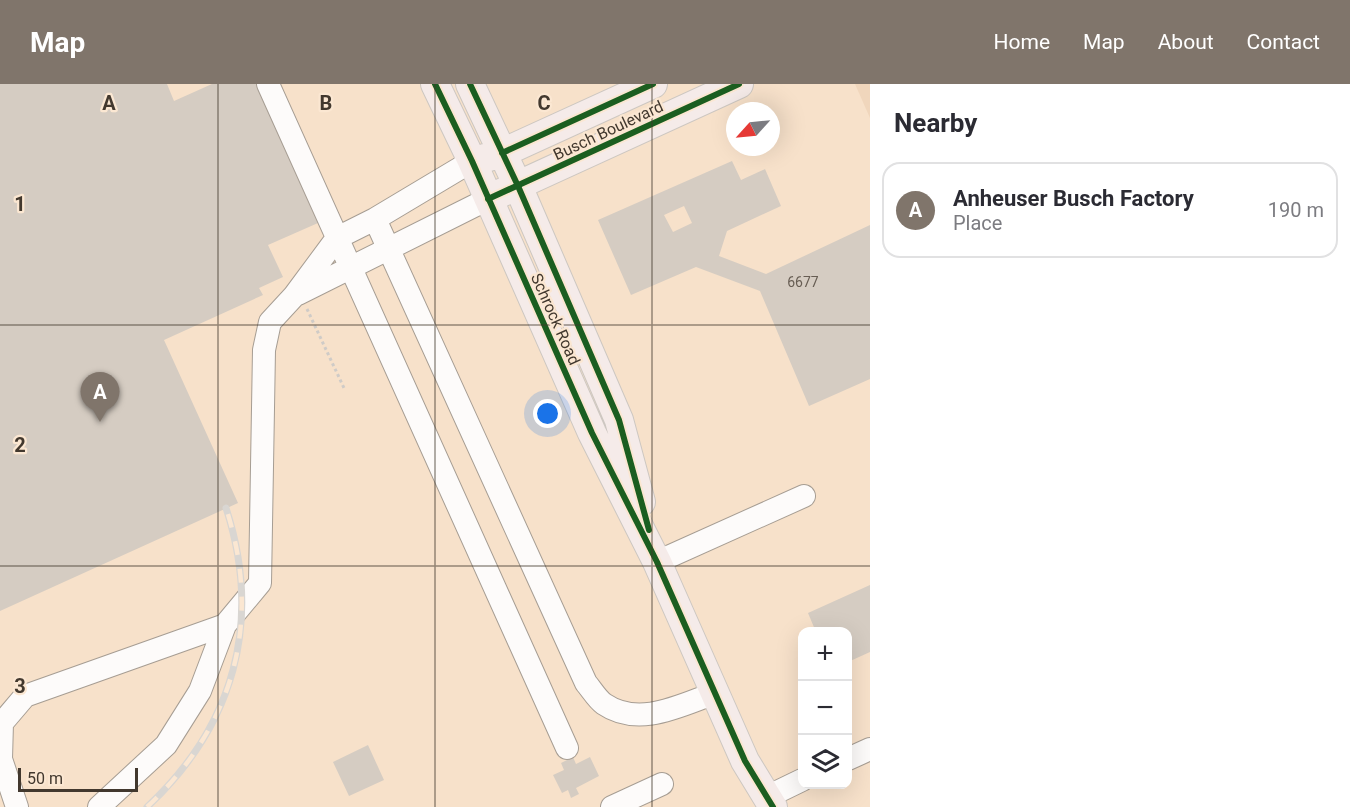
<!DOCTYPE html>
<meta charset="utf-8">
<style>
body{margin:0;font-family:Roboto,sans-serif;background:#f2f2f3;color:#2b2b33}
.controls{position:absolute;right:18px;bottom:18px;display:grid;overflow:hidden;border-radius:12px;box-shadow:0 6px 24px #0002}
.controls button{width:54px;height:54px;display:grid;place-items:center;padding:0;border:0;border-bottom:2px solid #e1e1e2;background:#fff;color:#2b2b33;font:30px sans-serif}
.compass{position:absolute;left:726px;top:18px;width:54px;height:54px;border-radius:50%;background:#fff;box-shadow:0 6px 24px #0002;rotate:243deg}
.scale{position:absolute;left:18px;bottom:15px;width:120px;box-sizing:border-box;padding-left:6px;border:3px solid #42382e;border-top:0;font-size:16px;line-height:21px;white-space:nowrap;color:#42382e;-webkit-text-stroke:4px #fbe7d2;paint-order:stroke}
.you{position:absolute;left:548px;top:330px;width:21px;height:21px;margin:-15px;border:4px solid #fff;border-radius:50%;background:#1a73e8;box-shadow:0 0 0 9px #1a73e833}
.badge{display:grid;place-items:center;width:39px;height:39px;border-radius:50%;background:#80756b;color:#fff;font-size:20px;font-weight:700}
.pin{position:absolute;translate:-50% -50px;filter:drop-shadow(0 2px 3px #0008)}
.pin::after{content:'';position:absolute;top:32px;width:21px;height:18px;background:inherit;clip-path:polygon(0 0,100% 0,50% 100%)}
.list{margin:0;padding:0;list-style:none}
h2{display:flex;justify-content:space-between;align-items:center;height:78px;margin:0;padding:0 24px;font-size:26px}
h2 small{font-size:20px;font-weight:400;color:#7c7c81}
.list li{display:grid;grid-template-columns:39px 1fr auto;gap:18px;align-items:center;box-sizing:border-box;height:96px;margin:0 12px 12px;padding:0 12px;border:2px solid #e1e1e2;border-radius:18px}
.list b{display:block;font-size:22px;white-space:nowrap}
.list p{margin:0;font-size:20px;white-space:nowrap;color:#7c7c81}
.list em{font-size:20px;font-style:normal;color:#7c7c81}
.icon{flex:none;width:33px;height:33px;fill:none;stroke:currentColor;stroke-width:2;stroke-linecap:round;stroke-linejoin:round}
.map{position:relative;flex:none;width:870px;height:723px;overflow:hidden}
header{display:flex;align-items:center;gap:36px;box-sizing:border-box;height:84px;padding:0 30px;background:#80756b;color:#fff}
header strong{font-size:28px}
nav{display:flex;gap:33px;margin-inline-start:auto;font-size:21px}
main{display:flex}
aside{flex:1;background:#fff}
.map>svg:first-child{display:block}
.built{fill:#f7e1ca;fill-rule:evenodd}
.green{fill:#f0d6bc}
.building{fill:#d5ccc2;fill-rule:evenodd}
.lines{fill:none;stroke-linecap:round;stroke-linejoin:round}
.minor-casing{stroke:#a69d93;stroke-width:24}
.major-casing{stroke:#cdc7c1;stroke-width:30}
.path{stroke:#cfcbc7;stroke-width:3;stroke-dasharray:3 3;stroke-linecap:butt}
.minor{stroke:#fdfbfa;stroke-width:22}
.major{stroke:#f5ebe9;stroke-width:28}
.rail-casing{stroke:#d9d6d2;stroke-width:7}
.rail{stroke:#fbe7d2;stroke-width:4.5;stroke-dasharray:14;stroke-linecap:butt}
.cycleway-casing{stroke:#fbe7d2;stroke-width:10}
.cycleway{stroke:#1b5e20;stroke-width:6}
.grid{fill:none;stroke:#42382e;stroke-width:1.5;stroke-opacity:0.55}
.labels{text-anchor:middle;stroke-width:4.5;stroke-linejoin:round;paint-order:stroke}
.number-label{font-size:14px;fill:#675d53}
.street-label{font-size:16px;fill:#42382e;stroke:#fbe7d2}
.grid-label{font-size:20px;text-anchor:middle;font-weight:bold;fill:#42382e;stroke:#fbe7d2;stroke-width:4.5;stroke-linejoin:round;paint-order:stroke}
</style>
<header>
<strong>Map</strong>
<nav><a>Home</a><a>Map</a><a>About</a><a>Contact</a></nav>
</header>
<main>
<div class="map">
<svg width="870" height="723" viewBox="0 0 870 723">
<rect width="100%" height="100%" fill="#f2e7db"/>
<!-- built -->
<path class="built" d="M0 0H870V723H0ZM735 27H771V63H735ZM802 548H848V700H802Z"/>
<!-- green -->
<path class="green" d="M855 0H870V34Z"/>
<!-- building -->
<path class="building" d="M0 0H167L174 17 212 0H256L318 139 268 161 283 193 259 204 263 211 164 256 238 419 0 527Z
M732 77 741 96 765 85 781 122 727 147 719 172 766 190 870 141V295L809 322 760 207 696 183 631 211 598 136ZM684 122 692 139 673 148 664 131Z
M870 501V568L848 578V548H816L808 529Z
M368 661 384 696 349 712 333 678Z
M573 673 576 680 590 673 599 692 576 704 579 710 571 714 568 706 562 709 553 691 564 686 561 679Z"/>
<g class="lines">
<defs>
<path id="minor" d="M268 0 567 664
M375 135 586 599C592 606 597 615 604 620 639 644 681 621 715 609
M298 210 488 115
M657 478 804 412
M848 675 870 665
M767 713 802 696
M17 723 1 675 2 639 25 612 225 541
M99 723 166 661 200 607 225 541 260 499 264 266 270 238 294 212 337 154 375 135 472 77
M612 723 662 700"/>
<path id="major" d="M435 0 472 77 592 349 657 478 745 677 773 723
M470 0 518 102 619 336 641 418
M485 74 502 69 653 0
M501 109 739 0"/>
</defs>
<!-- minor casing -->
<use href="#minor" class="minor-casing"/>
<!-- major casing -->
<use href="#major" class="major-casing"/>
<!-- path -->
<path class="path" d="M307 225 344 304"/>
<!-- minor -->
<use href="#minor" class="minor"/>
<!-- major -->
<use href="#major" class="major"/>
<defs>
<path id="rail" d="M147 723C234 642 263 538 226 424"/>
</defs>
<!-- rail casing -->
<use href="#rail" class="rail-casing"/>
<!-- rail -->
<use href="#rail" class="rail"/>
<defs>
<path id="cycleway" d="M435 0 472 77 592 349 657 478 745 677 773 723
M470 0 518 102 619 336 649 446
M502 69 653 0
M488 115 739 0"/>
</defs>
<!-- cycleway casing -->
<use href="#cycleway" class="cycleway-casing"/>
<!-- cycleway -->
<use href="#cycleway" class="cycleway"/>
</g>
<!-- grid -->
<path class="grid" d="M218 0V723M435 0V723M652 0V723M0 241H870M0 482H870"/>
<g class="labels">
<!-- number labels -->
<g class="number-label">
<text x="803" y="203">6677</text>
</g>
<!-- street labels -->
<g class="street-label">
<text transform="translate(608 46) rotate(-25)" y="6">Busch Boulevard</text>
<text transform="translate(556 235) rotate(66)" y="6">Schrock Road</text>
</g>
</g>
<g class="grid-label">
<text x="109" y="26">A</text>
<text x="326" y="26">B</text>
<text x="544" y="26">C</text>
<text x="20" y="127">1</text>
<text x="20" y="368">2</text>
<text x="20" y="609">3</text>
</g>
</svg>
<div class="controls">
<button>+</button>
<button>−</button>
<button><svg class="icon" aria-label="layers" viewBox="0 0 24 24"><path d="M12 4l9 5-9 5-9-5zM3 14l9 5 9-5"/></svg></button>
</div>
<svg class="compass" viewBox="-18 -18 36 36"><path d="M0-13l5 13h-10z" fill="#e53935"/><path d="M0 13l5-13h-10z" fill="#7c7c81"/></svg>
<div class="scale">50 m</div>
<div class="you"></div>
<div class="pin badge" style="left:100px;top:338px">A</div>
</div>
<aside>
<h2>Nearby<small></small></h2>
<ul class="list">
<li><span class="badge">A</span><div><b>Anheuser Busch Factory</b><p>Place</p></div><em>190 m</em></li>
</ul>
</aside>
</main>
